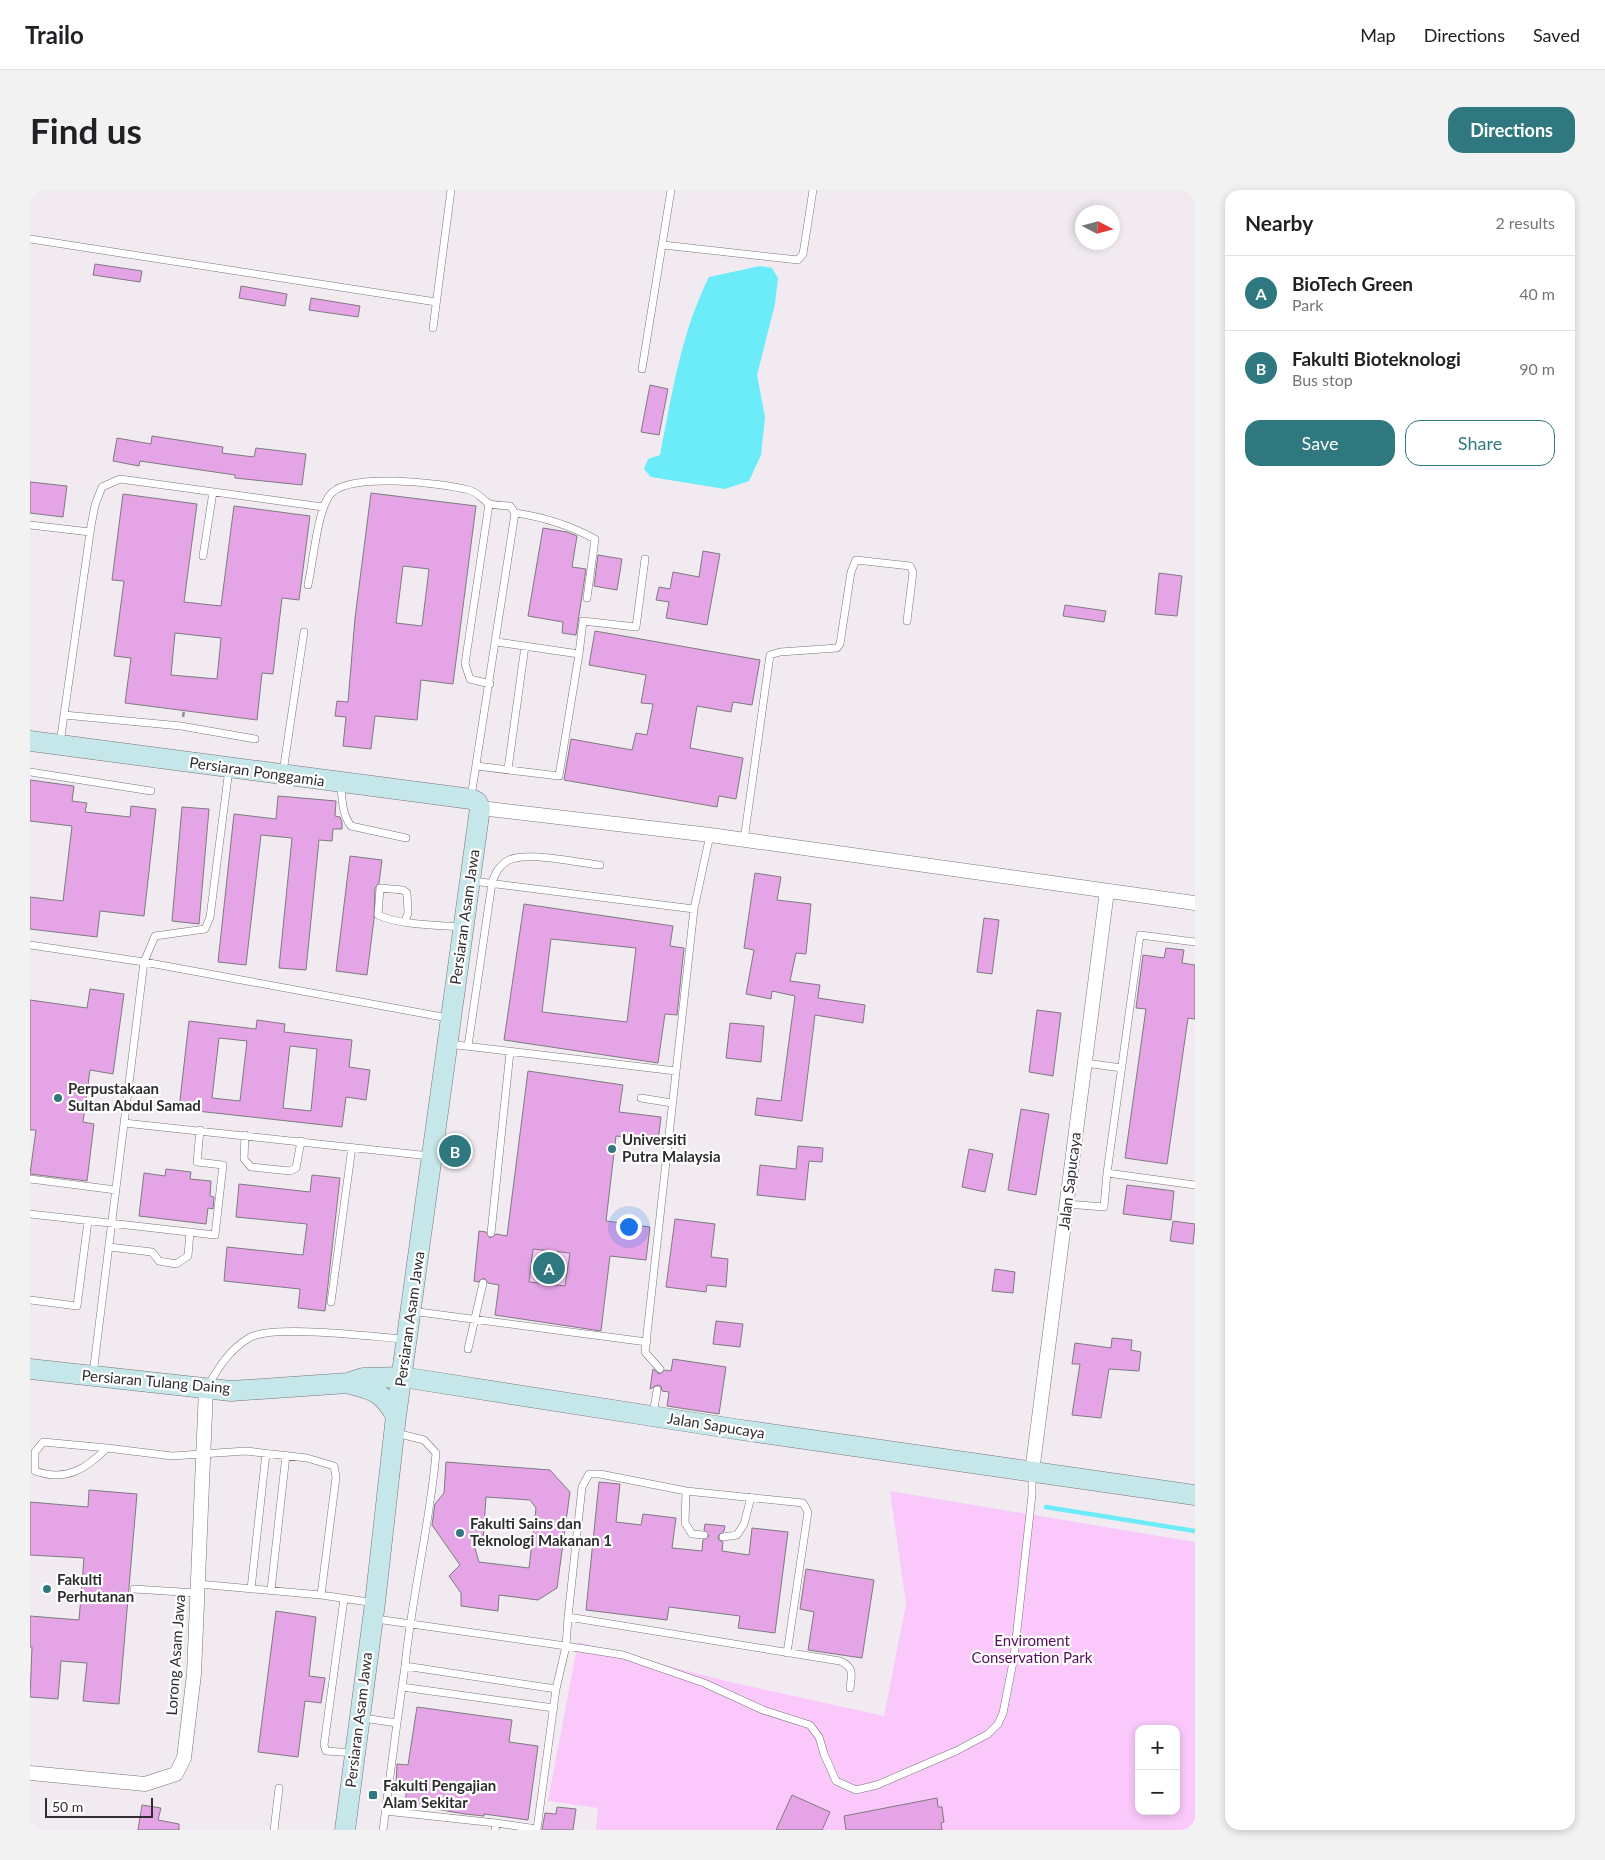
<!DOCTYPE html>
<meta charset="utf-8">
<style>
body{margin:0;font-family:Lato,sans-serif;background:#f2f2f2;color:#202124}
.controls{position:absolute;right:15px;bottom:15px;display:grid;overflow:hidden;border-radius:10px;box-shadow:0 2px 8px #0003}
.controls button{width:45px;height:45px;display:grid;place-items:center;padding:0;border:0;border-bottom:1px solid #e0e0e0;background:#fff;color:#202124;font:25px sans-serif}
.compass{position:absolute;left:1045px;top:15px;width:45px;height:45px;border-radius:50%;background:#fff;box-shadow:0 2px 8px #0003;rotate:96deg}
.scale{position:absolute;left:15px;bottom:12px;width:108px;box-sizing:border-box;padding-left:5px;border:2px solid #302d30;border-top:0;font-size:14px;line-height:18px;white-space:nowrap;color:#302d30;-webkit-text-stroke:4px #fff;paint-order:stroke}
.you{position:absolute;left:598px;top:1036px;width:18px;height:18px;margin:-12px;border:4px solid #fff;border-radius:50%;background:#1a73e8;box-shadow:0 0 0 8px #1a73e833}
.badge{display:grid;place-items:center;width:32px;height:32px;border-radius:50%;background:#2f787f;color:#fff;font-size:16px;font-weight:700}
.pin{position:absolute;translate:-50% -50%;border:2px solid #fff;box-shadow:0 1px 5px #0006}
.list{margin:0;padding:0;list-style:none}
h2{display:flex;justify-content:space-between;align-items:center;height:65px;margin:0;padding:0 20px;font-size:21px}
h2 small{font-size:16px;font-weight:400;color:#757577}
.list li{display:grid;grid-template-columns:32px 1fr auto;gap:15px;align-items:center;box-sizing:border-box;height:75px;padding:0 20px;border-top:1px solid #e0e0e0}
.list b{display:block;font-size:19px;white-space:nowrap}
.list p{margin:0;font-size:16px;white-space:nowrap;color:#757577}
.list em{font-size:16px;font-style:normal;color:#757577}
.actions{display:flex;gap:10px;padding:15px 20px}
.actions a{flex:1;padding:11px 0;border:1px solid #2f787f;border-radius:15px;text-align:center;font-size:18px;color:#2f787f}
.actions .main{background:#2f787f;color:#fff}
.map{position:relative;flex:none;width:1165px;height:1640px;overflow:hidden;border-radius:15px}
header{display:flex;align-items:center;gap:30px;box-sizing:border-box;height:70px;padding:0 25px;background:#fff;border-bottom:1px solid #e0e0e0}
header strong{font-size:24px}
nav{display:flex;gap:28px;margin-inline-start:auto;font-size:18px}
.intro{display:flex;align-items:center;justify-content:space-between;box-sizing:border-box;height:120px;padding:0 30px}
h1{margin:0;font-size:35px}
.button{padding:12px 22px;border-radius:15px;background:#2f787f;color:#fff;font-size:18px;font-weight:700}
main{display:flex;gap:30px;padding:0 30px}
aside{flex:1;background:#fff;border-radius:15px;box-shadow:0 2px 8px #0003}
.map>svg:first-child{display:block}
.green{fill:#fac8fb;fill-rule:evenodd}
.water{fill:#6cebf9}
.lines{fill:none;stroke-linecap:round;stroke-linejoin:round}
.stream{stroke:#6cebf9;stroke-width:4.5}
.building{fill:#e4a4e6;stroke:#7f7a7f;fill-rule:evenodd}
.lane-casing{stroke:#7a7479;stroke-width:8}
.street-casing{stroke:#7a7479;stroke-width:15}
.secondary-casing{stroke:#7a7479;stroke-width:21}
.path{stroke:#928d92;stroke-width:2.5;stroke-dasharray:5 2.5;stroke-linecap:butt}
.lane{stroke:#fff;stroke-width:7}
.street{stroke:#fff;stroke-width:14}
.secondary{stroke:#c5e7ea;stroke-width:20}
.poi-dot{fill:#2f787f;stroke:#fff;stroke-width:2}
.labels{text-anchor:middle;stroke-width:4.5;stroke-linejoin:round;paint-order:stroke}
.street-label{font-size:15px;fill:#302d30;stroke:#fff}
.poi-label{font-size:15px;font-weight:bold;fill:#302d30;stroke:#fff;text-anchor:start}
.park-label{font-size:15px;fill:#590b5d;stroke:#fff}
</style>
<header>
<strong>Trailo</strong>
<nav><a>Map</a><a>Directions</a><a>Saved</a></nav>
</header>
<div class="intro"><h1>Find us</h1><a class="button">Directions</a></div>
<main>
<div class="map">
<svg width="1165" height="1640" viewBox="0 0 1165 1640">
<rect width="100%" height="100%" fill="#f1ebf1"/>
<!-- green -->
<path class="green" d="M503 1059 540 1063 535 1096 499 1092Z
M860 1301 1165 1352V1640H566L568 1618 518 1611 548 1452 696 1491 854 1526 876 1414ZM1109 1539H1146V1621H1109Z"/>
<!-- water -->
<path class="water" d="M730 76 742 78 748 88 745 114 727 185 735 227 731 265 719 291 695 299 621 287 614 279 618 269 630 265C642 204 651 143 679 87Z"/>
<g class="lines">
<!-- stream -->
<path class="stream" d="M1016 1317 1165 1341"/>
</g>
<!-- building -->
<path class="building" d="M65 74 112 81 110 92 63 85Z
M211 96 257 104 255 116 209 108Z
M281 108 330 116 328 127 279 120Z
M620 195 638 199 629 245 611 242Z
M122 246 193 257 192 263 224 267 226 258 276 264 272 295 205 288V285L110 271 109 276 83 271 87 248 121 254Z
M0 292 37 296 33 327 0 323Z
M341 303 446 316 423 494 391 490 387 530 345 526 341 559 313 556 316 527 305 526 307 511 318 512 325 428ZM373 376 399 379 392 436 366 433Z
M93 304 167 314 154 412 191 416 204 316 280 326 269 410 252 408 243 484 232 483 227 530 95 513 101 468 84 466 94 391 82 390ZM145 443 191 448 187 489 141 485Z
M513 338 537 342 547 346 542 377 556 379 546 445 532 443 533 432 498 426Z
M673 361 690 364 677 435 636 428 639 412 626 410 629 397 640 399 643 382 669 387Z
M568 365 592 369 587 400 564 396Z
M1129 383 1152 386 1147 426 1125 424Z
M1035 415 1076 421 1074 432 1033 426Z
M565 441 730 470 722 515 703 512 701 522 667 516 660 558 713 568 706 609 689 606 687 617 534 590 541 549 602 560 606 543 617 545 623 514 611 513 616 485 559 475Z
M0 590 44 596 42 611 57 613 55 622 100 627 101 616 126 619 114 726 70 721 67 747 0 739V707L33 711 42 636 0 631Z
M248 606 306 611 305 626 310 627 312 632V639H303L302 651 289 650 276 780 249 778 262 648 231 645 216 775 188 772 204 624 246 629Z
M152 617 179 619 169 734 142 731Z
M320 666 352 670 349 693 345 698 344 729 337 785 306 781Z
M725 683 751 687 747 710 781 714 776 764 766 763 760 791 790 795 788 808 835 815 833 833 785 825 772 931 725 925 727 908 751 911 765 806 742 801 741 809 716 804 724 760 714 758Z
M494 714 643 736 640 756 654 758 647 825 635 824 628 873 474 850ZM521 749 606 758 597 832 512 822Z
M954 728 969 730 962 784 947 782Z
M1136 758 1154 760 1152 773 1165 775V829L1158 828 1137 974 1095 968 1116 819 1106 818 1113 765 1134 768Z
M60 799 94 804 83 884 60 880 53 932 64 934 57 991 0 984 6 940H0V810L57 818Z
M1007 820 1031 823 1023 886 999 882Z
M227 830 255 834 254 842 322 850 319 877 340 880 336 910 316 907 312 937 149 919 159 831 226 839ZM189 848 217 851 210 911 182 908ZM260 856 287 859 281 921 253 918Z
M700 833 734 836 731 872 696 868Z
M498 881 593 895 589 922 631 927 628 951 586 946 576 1031 620 1037 616 1070 580 1066 571 1141 465 1125 469 1095 458 1093 454 1088 448 1092 444 1091 449 1041 456 1042 460 1048 466 1044 477 1046ZM503 1059 540 1063 535 1096 499 1092Z
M991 919 1019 924 1006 1005 978 1000Z
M768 956 793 958 792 972 779 971 775 1010 727 1005 730 975 766 979Z
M939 959 963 964 955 1002 932 997Z
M136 979 161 982 160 989 181 991 180 1006 184 1007 183 1019 178 1018 176 1034 109 1026 114 983 135 986Z
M282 985 310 988 295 1121 268 1118 270 1099 194 1091 197 1057 273 1065 277 1034 206 1027 209 994 280 1002Z
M1097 995 1144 1001 1141 1030 1093 1024Z
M645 1029 685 1034 681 1067 698 1069 696 1097 677 1095 676 1102 636 1097Z
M1143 1031 1165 1034 1163 1054 1140 1051Z
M965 1079 985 1082 983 1103 962 1101Z
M686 1131 713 1134 710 1157 683 1154Z
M1082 1148 1102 1150 1101 1160 1111 1162 1109 1181 1079 1179 1071 1228 1042 1225 1050 1174H1042L1045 1153 1081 1158Z
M643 1169 696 1177 689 1224 637 1216 639 1202 632 1201 631 1196 627 1195 620 1199 623 1179 629 1184 635 1180 641 1181Z
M416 1272 520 1280 540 1302 527 1398 508 1410 469 1405 468 1421 431 1416V1403L419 1386 430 1375 402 1335 405 1314 414 1303ZM456 1307 500 1310 506 1318 499 1378 449 1372 445 1358 453 1351Z
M569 1292 590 1294 586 1332 611 1335 613 1324 646 1328 642 1358 672 1361 673 1350 679 1346 674 1340 675 1334 695 1336 694 1341 688 1346 689 1350 693 1352 692 1361 719 1365 722 1338 758 1342 745 1443 708 1438 710 1426 639 1417 637 1430 556 1420Z
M59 1300 107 1304 89 1514 53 1511 57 1473 31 1471 28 1509 0 1507 2 1457H0V1426L49 1430 54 1368 0 1365V1312L58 1317Z
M776 1379 844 1390 832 1468 778 1460 784 1422 770 1419Z
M246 1421 286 1427 279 1486 295 1488 291 1513 275 1511 268 1567 228 1562Z
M387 1517 482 1530 479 1552 508 1556 498 1630 454 1624V1626L435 1624 375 1614 377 1596 366 1595 367 1574 378 1575Z
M762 1605 800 1622 792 1640H746Z
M907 1608 908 1617H912L914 1632 911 1633 912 1640H816L814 1626Z
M112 1615 131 1618 128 1630 149 1634V1640H108Z
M527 1617 546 1619 543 1640H512L515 1623 526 1624Z"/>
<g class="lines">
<defs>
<path id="lane" d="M0 49 406 112
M633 55 768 70 773 64 783 0
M403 138 421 0
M612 179 641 0
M459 314 435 474 440 489 460 494
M485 323C515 327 539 335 565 349L557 408
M0 335 60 342
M173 366 183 302
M278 395C283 373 287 324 299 306 315 281 412 293 439 300 447 302 451 308 458 313 463 316 473 315 480 316L485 323 441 607
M549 464 553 431 606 437 615 369
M34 525 151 536 225 549
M30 553 61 336 65 315 72 297 90 289 293 317
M446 576 529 586 549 464 467 452
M478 579 495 456
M0 582 121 601
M253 582 274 442
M311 595C312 609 312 624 321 636L376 648
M714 650 740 465 750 462 807 458 810 454 821 382 826 370 880 376 883 382 877 431
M443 691 664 719
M375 731 378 723 377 703 373 700 350 698 348 725C369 735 408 735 432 737
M1165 752 1110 745 1077 983 1165 995
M0 755 114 772 418 828
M418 854 646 881
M438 856 462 693C465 684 468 677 477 671 494 660 549 673 570 675
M1055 873 1092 878
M611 908 642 913
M94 933 400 966
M215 945 214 969 221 977 260 981 266 978 271 951
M0 989 86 1000
M1037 1014 1074 1017 1077 983
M0 1024 185 1045 193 975 167 972 170 940
M461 1043 480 862
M79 1057 122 1062 129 1071 146 1074 158 1066 160 1042
M0 1110 47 1116 58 1031
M301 1112 322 957
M381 1121 617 1152
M438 1159 453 1093
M630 1179 615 1162 664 719 680 645
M63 1184 114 772 125 746 175 739 180 727 199 579
M177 1197C189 1177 199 1160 219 1148 243 1134 343 1147 375 1149
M623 1225 627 1200
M366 1243 394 1250 406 1263C400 1334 382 1404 375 1476L526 1499
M77 1258 13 1252 5 1262V1281C36 1292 56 1279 77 1258L142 1266 216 1261 277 1268 304 1276 306 1287 291 1405 345 1413
M656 1301 655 1333 662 1344 674 1345
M693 1347 707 1345 714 1334 721 1307
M168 1394 291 1405
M104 1399 167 1403
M221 1399 236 1263
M241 1400 256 1265
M314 1409 294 1555 296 1561 324 1563
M538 1427 552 1297 559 1284H570L656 1301 773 1313 778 1322 757 1463
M346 1429 536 1456 538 1427 810 1471C824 1477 822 1484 820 1498
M372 1497 524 1518
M333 1528 367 1533 353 1640
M367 1533 375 1476
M355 1621 466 1633
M244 1640 249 1598
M465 1640 466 1633 507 1639 526 1499 536 1456 593 1465 674 1493 733 1520 780 1535 789 1547 794 1564 806 1591 826 1600 847 1595 926 1561 958 1544 968 1534 973 1523 984 1467 1002 1305V1283"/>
<path id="street" d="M450 618 680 645 1165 713
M1002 1282 1077 701
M0 1583 115 1594 146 1584 154 1568 164 1484 176 1199"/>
<path id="secondary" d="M0 551 441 609 447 612 450 618 366 1226 345 1413 315 1640
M0 1179 201 1201 318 1193 333 1188 372 1187 705 1239 1165 1305
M320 1194C345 1200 353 1203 366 1226"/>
</defs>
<!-- lane casing -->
<use href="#lane" class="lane-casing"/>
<!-- street casing -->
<use href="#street" class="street-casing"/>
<!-- secondary casing -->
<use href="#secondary" class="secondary-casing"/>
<!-- path -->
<path class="path" d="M153 527 154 521"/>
<!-- lane -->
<use href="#lane" class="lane"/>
<!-- street -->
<use href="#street" class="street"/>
<!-- secondary -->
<use href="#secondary" class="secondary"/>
</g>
<!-- markers -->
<g class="poi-dot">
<circle cx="28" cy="908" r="5"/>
<circle cx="582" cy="959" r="5"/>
<circle cx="430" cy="1343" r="5"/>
<circle cx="17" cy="1399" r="5"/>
<rect x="338" y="1600" width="10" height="10" rx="2.5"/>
</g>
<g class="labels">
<!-- street labels -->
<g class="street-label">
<text transform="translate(227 582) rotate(8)" y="5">Persiaran Ponggamia</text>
<text transform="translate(435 727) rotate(-82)" y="5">Persiaran Asam Jawa</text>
<text transform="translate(1040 991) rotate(-83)" y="5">Jalan Sapucaya</text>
<text transform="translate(380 1129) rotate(-82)" y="5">Persiaran Asam Jawa</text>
<text transform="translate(126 1192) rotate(5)" y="5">Persiaran Tulang Daing</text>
<text transform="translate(686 1236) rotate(9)" y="5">Jalan Sapucaya</text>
<text transform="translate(146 1465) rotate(-86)" y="5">Lorong Asam Jawa</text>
<text transform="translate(329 1530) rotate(-83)" y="5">Persiaran Asam Jawa</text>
</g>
<!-- poi labels -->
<g class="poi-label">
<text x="38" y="904">Perpustakaan<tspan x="38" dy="17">Sultan Abdul Samad</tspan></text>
<text x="592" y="955">Universiti<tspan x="592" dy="17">Putra Malaysia</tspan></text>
<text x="440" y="1339">Fakulti Sains dan<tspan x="440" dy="17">Teknologi Makanan 1</tspan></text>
<text x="27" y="1395">Fakulti<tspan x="27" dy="17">Perhutanan</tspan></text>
<text x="353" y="1601">Fakulti Pengajian<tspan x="353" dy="17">Alam Sekitar</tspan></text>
</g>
<!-- park labels -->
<g class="park-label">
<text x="1002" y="1456">Enviroment<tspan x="1002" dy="17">Conservation Park</tspan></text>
</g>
</g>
</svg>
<div class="controls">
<button>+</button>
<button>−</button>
</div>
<svg class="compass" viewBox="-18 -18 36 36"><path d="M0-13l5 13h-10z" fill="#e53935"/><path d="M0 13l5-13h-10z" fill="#757577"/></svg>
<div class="scale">50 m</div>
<div class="you"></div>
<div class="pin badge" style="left:519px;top:1078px">A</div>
<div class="pin badge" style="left:425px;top:961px">B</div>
</div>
<aside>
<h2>Nearby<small>2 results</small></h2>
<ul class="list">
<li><span class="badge">A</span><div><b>BioTech Green</b><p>Park</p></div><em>40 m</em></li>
<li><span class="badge">B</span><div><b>Fakulti Bioteknologi</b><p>Bus stop</p></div><em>90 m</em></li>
</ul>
<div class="actions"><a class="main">Save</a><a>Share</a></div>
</aside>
</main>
